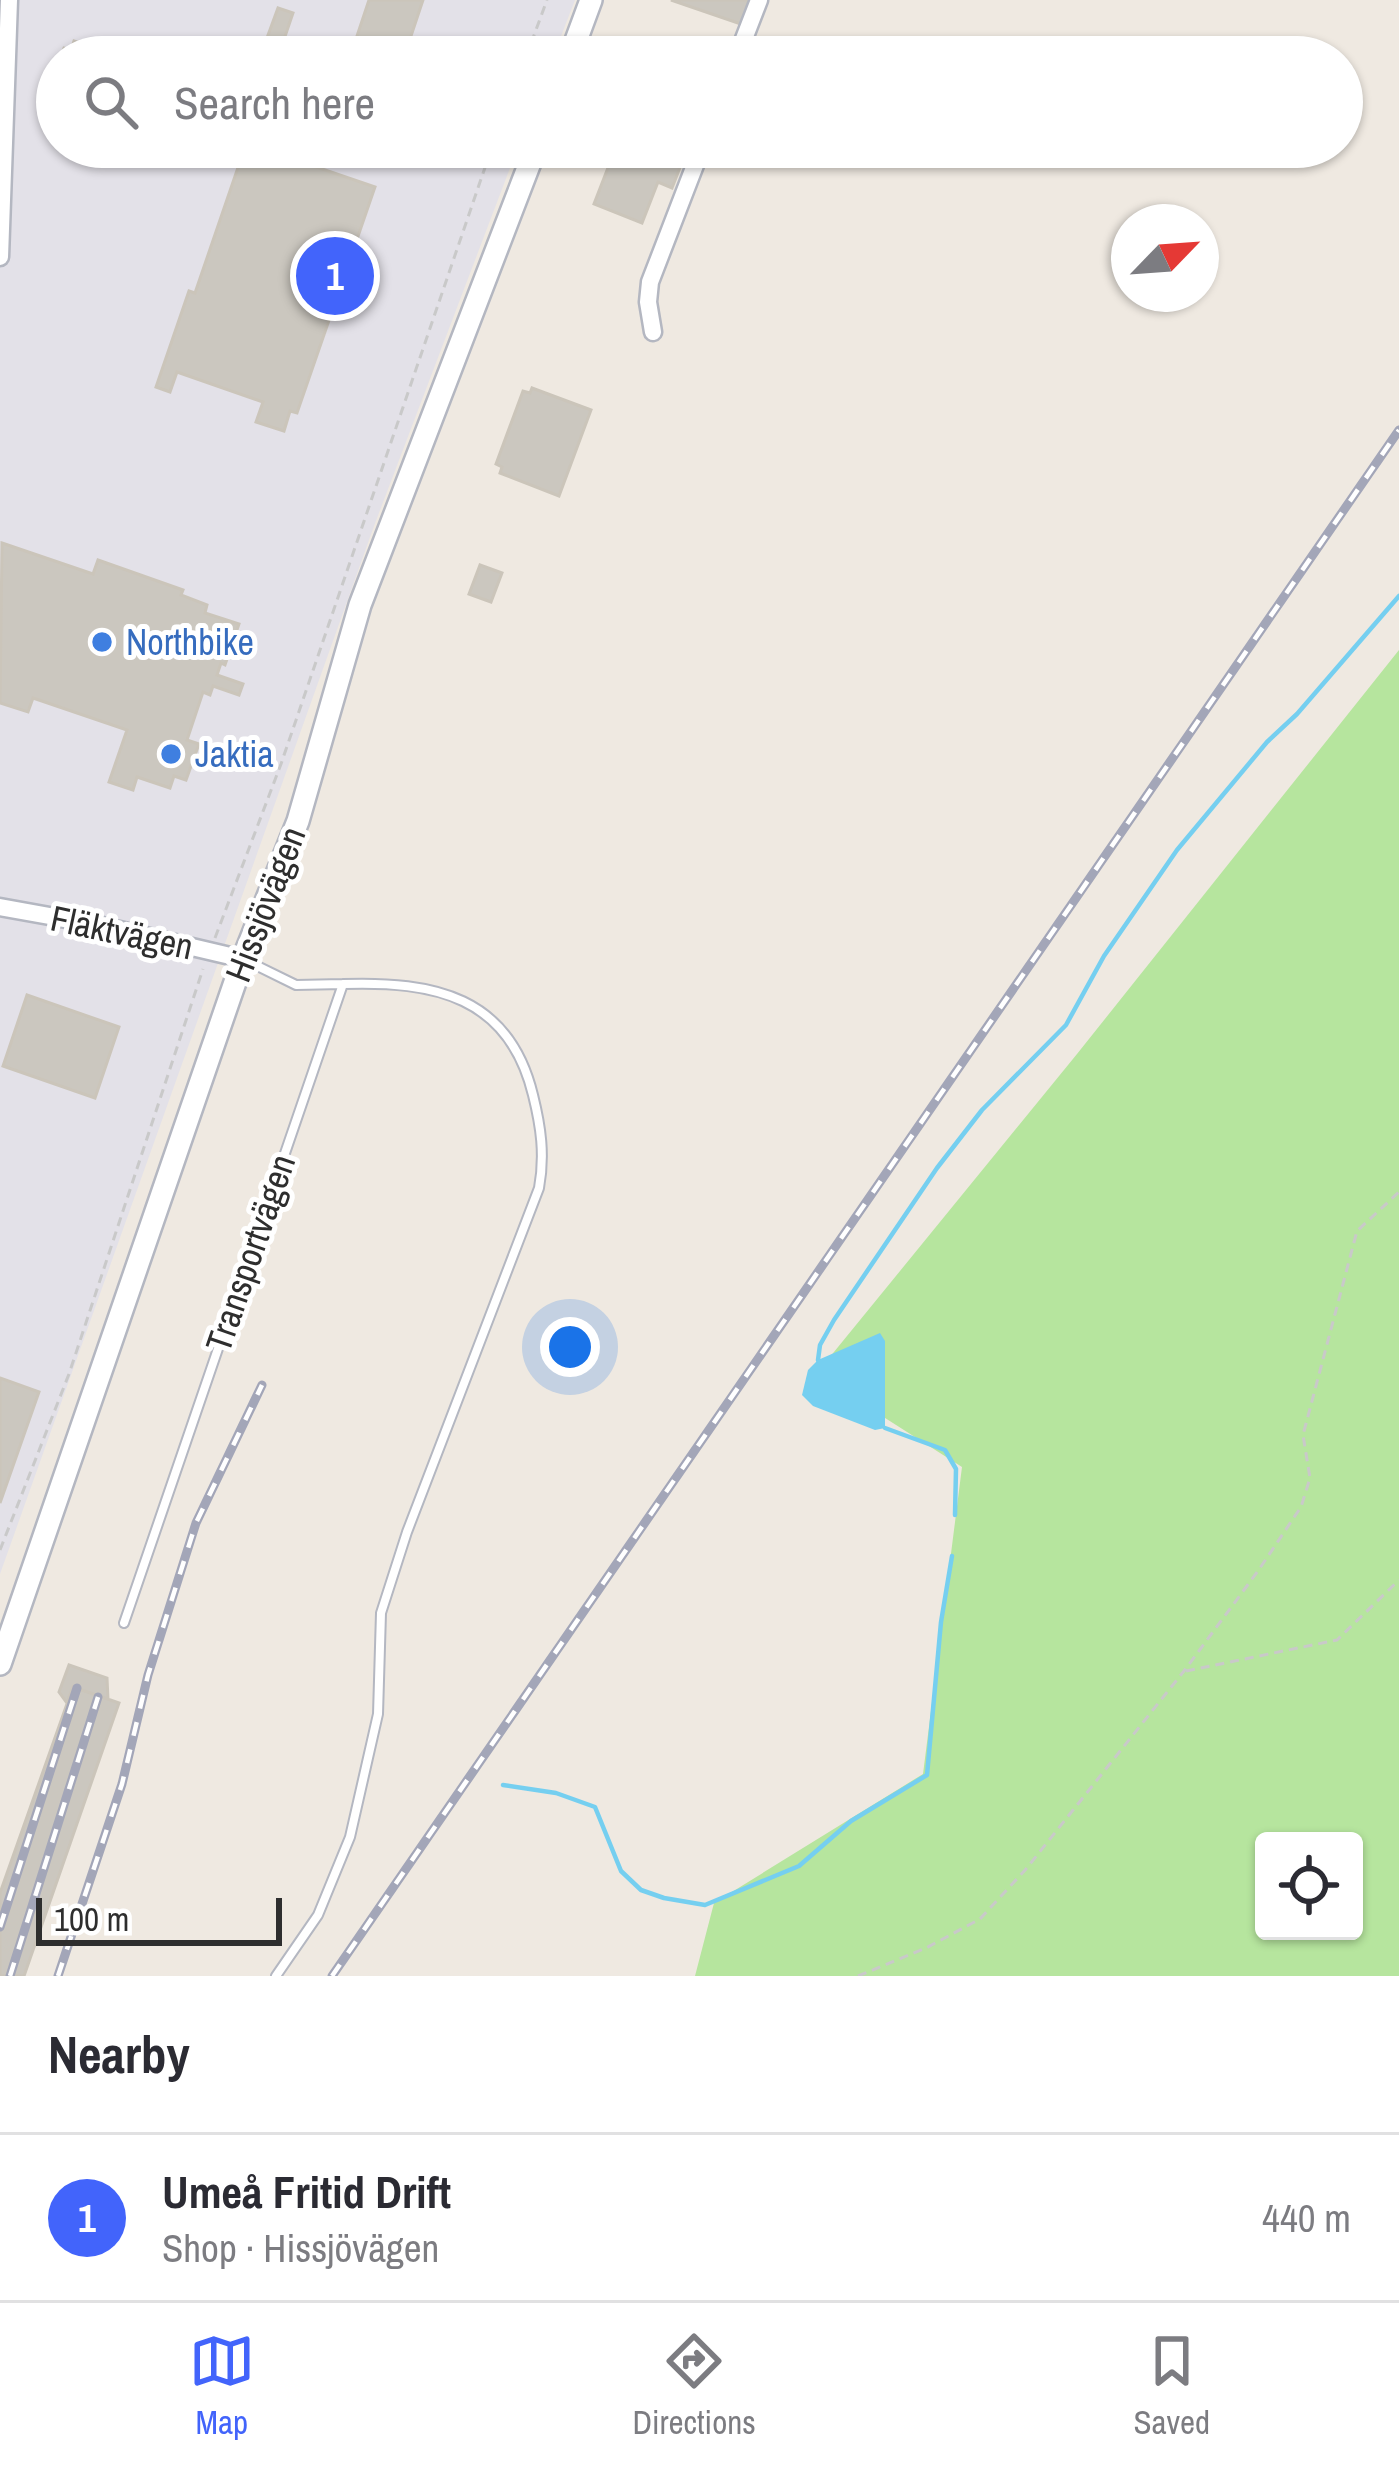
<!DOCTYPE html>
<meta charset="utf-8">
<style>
body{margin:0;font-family:"Archivo Narrow",sans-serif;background:#f2f2f3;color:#2b2b33}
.controls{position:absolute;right:36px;bottom:36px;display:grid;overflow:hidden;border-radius:12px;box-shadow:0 3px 9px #0004}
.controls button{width:108px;height:108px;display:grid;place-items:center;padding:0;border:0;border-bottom:3px solid #e1e1e2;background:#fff;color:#2b2b33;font:60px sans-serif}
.compass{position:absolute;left:1111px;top:204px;width:108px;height:108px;border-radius:50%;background:#fff;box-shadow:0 3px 9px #0004;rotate:65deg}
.scale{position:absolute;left:36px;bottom:30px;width:246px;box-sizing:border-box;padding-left:12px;border:6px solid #2e2e2e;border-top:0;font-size:33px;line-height:42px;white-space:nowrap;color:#2e2e2e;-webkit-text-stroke:9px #fff;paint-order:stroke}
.you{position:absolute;left:570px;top:1347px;width:42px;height:42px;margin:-30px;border:9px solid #fff;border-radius:50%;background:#1a73e8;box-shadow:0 0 0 18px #1a73e833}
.badge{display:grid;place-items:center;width:78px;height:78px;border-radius:50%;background:#4264fb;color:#fff;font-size:39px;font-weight:700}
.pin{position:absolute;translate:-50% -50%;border:6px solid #fff;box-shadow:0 3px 12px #0006}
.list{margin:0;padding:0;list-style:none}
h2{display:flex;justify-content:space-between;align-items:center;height:156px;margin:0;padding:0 48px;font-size:51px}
h2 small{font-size:39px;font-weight:400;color:#7c7c81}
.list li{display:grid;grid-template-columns:78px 1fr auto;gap:36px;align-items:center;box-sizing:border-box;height:168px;padding:0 48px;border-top:3px solid #e1e1e2}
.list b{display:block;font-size:45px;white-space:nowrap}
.list p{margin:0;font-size:39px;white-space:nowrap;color:#7c7c81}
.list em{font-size:39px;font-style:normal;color:#7c7c81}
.icon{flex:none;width:66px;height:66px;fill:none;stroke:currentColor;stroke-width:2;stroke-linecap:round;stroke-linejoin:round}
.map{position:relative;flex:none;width:1399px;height:1976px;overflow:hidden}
.search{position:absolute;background:#fff;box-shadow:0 3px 9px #0004;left:36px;right:36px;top:36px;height:132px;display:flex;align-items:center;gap:30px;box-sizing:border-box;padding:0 42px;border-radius:66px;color:#7c7c81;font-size:45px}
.sheet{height:324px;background:#fff}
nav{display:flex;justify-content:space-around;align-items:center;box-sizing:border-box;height:168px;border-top:3px solid #e1e1e2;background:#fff;font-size:33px;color:#7c7c81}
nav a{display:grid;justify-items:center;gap:6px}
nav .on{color:#4264fb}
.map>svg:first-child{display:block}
.industrial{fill:#e3e1e8}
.green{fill:#b6e59e;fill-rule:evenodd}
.water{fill:#75cff0}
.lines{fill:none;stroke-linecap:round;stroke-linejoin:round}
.stream{stroke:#75cff0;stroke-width:4.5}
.building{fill:#cbc7bf;stroke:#cbc5ba;stroke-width:3}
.service-casing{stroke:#b4b7c1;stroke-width:12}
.minor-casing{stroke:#b4b7c1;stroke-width:21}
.secondary-casing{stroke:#b4b7c1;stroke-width:26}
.path{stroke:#c9c9c9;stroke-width:3;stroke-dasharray:9 6;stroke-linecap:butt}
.service{stroke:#fff;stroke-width:8}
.minor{stroke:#fff;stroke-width:16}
.secondary{stroke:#fff;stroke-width:21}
.rail-casing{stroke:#a3a6b8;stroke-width:9}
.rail{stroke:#fff;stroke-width:4.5;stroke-dasharray:14;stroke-linecap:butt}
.shop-dot{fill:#3f7fe0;stroke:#fff;stroke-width:4.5}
.labels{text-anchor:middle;stroke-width:10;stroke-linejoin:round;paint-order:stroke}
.shop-label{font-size:36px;fill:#366cbe;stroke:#fff;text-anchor:start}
.street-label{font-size:36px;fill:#2e2e2e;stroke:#fff}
</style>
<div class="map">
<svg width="1399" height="1976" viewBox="0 0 1399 1976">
<rect width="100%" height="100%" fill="#efe9e1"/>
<!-- industrial -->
<path class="industrial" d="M0 0H575L553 57H57V147H518L374 526 0 1574Z"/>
<!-- green -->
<path class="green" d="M1399 650V1976H695L714 1903 923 1774 962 1467 816 1374 1077 1054ZM1264 1841H1354V1931H1264Z"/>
<!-- water -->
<path class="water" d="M880 1333 885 1341V1428L875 1430 813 1406 802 1395 808 1370 818 1360Z"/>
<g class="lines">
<!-- stream -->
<path class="stream" d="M818 1360 820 1345 834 1320 937 1168 982 1110 1066 1025 1104 956 1177 850 1267 742 1297 714 1399 596
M885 1428 945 1450 956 1469 955 1515
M503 1785 556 1793 595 1807 621 1871 641 1890 664 1898 705 1905 799 1866 851 1821 927 1775 941 1622 952 1556"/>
</g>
<!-- building -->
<path class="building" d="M369 0H423L404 57H350Z
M671 0H749L741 24Z
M278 8 293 13 278 57H260Z
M74 41 118 56 119 53 130 57H61L64 48 71 50Z
M245 147H258L375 187 297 413 290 411 284 431 256 422 263 402 177 372 170 392 156 387 189 291 195 293Z
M616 147H688L672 188 658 182 642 223 594 204Z
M532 388 591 410 559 496 500 473 502 467 496 464 523 391 530 393Z
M2 543 93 574 98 560 183 590 181 595 207 605 205 613 239 624 225 665 221 663 217 675 243 684 239 695 213 686 210 695 203 692 187 740 199 744 186 780 174 776 170 788 137 777 133 790 109 782 127 730 33 698 28 712 0 703Z
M480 565 502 573 491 602 469 594Z
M27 995 119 1027 95 1098 3 1066Z
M0 1378 39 1392 0 1503Z
M69 1665 107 1678 108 1699 73 1687 67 1703 59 1692Z
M73 1687 119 1703 24 1976H0V1893Z"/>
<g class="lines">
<defs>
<path id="service" d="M124 1623 343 984 296 985 245 960
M276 1976 318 1915 350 1837 378 1714 381 1613 407 1532 539 1188C545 1155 541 1127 533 1095 509 996 434 981 343 984"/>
<path id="minor" d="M737 57 759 0
M0 257 9 0
M653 332 648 302 650 282 702 147
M0 907 94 924 243 959"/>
<path id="secondary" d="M570 57 591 0
M0 1664 243 959 298 821 360 605 536 147"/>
</defs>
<!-- service casing -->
<use href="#service" class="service-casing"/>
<!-- minor casing -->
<use href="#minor" class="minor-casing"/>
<!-- secondary casing -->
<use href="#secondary" class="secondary-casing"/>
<!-- path -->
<path class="path" d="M526 57 547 0
M215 938 281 764 492 147
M0 1550 69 1374 203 969
M1186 1671 1337 1640 1399 1580
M858 1976 926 1948 980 1919 1026 1869 1184 1671 1258 1571 1301 1507 1310 1478 1303 1435 1357 1231 1399 1192"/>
<!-- service -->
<use href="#service" class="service"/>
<!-- minor -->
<use href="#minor" class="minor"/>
<!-- secondary -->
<use href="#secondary" class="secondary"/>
<defs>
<path id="rail" d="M0 1927 77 1688
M10 1976 98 1697
M58 1976 122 1784 148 1675 196 1523 262 1385
M332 1976 1399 430"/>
</defs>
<!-- rail casing -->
<use href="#rail" class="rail-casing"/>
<!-- rail -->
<use href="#rail" class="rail"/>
</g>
<!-- markers -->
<g class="shop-dot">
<circle cx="102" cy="642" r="12"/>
<circle cx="171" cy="754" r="12"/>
</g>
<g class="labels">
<!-- shop labels -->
<g class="shop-label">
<text x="126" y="655">Northbike</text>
<text x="195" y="767">Jaktia</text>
</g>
<!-- street labels -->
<g class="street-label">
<text transform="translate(265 904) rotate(-69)" y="13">Hissjövägen</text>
<text transform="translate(122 932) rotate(12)" y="13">Fläktvägen</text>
<text transform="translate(250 1253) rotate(-71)" y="13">Transportvägen</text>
</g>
</g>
</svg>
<div class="controls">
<button><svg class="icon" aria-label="locate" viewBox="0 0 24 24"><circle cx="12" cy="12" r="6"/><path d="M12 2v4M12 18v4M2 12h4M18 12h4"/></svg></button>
</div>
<svg class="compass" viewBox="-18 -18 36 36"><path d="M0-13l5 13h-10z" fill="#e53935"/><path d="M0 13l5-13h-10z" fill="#7c7c81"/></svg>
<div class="scale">100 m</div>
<div class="you"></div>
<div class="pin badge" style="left:335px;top:276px">1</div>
<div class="search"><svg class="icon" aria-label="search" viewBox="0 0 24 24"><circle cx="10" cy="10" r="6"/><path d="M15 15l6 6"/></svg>Search here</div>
</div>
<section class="sheet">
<h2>Nearby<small></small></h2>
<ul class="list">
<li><span class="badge">1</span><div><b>Umeå Fritid Drift</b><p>Shop · Hissjövägen</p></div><em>440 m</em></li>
</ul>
</section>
<nav>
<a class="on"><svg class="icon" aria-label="map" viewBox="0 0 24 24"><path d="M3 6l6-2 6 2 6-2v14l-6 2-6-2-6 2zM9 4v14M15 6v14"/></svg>Map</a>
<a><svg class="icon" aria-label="directions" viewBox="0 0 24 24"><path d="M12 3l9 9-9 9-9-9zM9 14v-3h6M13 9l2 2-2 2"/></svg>Directions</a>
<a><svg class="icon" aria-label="saved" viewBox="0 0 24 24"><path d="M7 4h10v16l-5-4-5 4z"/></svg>Saved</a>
</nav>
